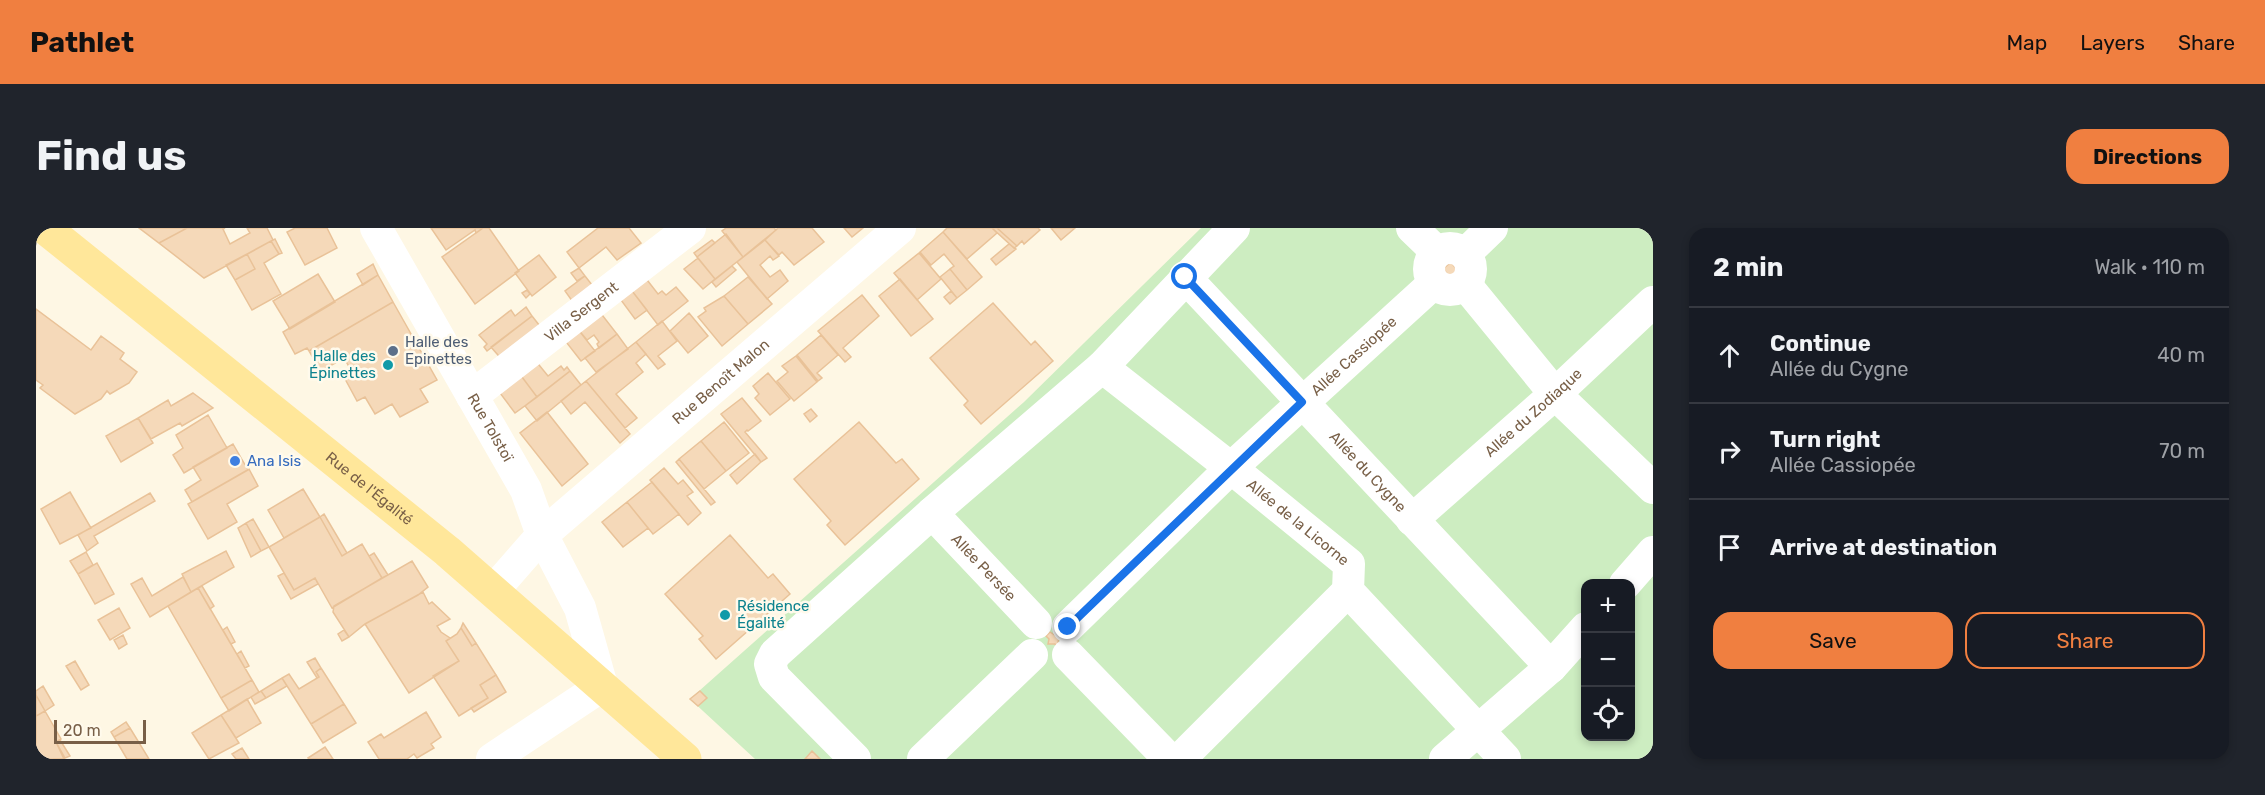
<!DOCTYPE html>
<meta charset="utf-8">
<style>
body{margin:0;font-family:Rubik,sans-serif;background:#20242c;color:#f1f3f6}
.controls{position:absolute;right:18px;bottom:18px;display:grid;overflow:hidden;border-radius:12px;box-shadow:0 3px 9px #0003}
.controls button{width:54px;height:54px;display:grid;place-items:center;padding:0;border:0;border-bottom:2px solid #363941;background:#171b24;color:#f1f3f6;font:30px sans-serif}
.scale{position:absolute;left:18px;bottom:15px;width:92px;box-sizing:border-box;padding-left:6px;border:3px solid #785f47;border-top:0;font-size:16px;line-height:21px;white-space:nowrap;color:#785f47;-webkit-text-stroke:4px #fffaec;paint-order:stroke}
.stop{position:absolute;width:18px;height:18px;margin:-14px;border:4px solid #1a73e8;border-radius:50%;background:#fff}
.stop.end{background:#1a73e8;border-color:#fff;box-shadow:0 2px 6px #0008}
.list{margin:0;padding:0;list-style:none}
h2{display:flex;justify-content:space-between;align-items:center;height:78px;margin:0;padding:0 24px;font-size:26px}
h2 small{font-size:20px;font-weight:400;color:#9ea1a6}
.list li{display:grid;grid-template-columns:39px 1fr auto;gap:18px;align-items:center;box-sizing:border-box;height:96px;padding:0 24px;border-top:2px solid #363941}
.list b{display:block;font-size:22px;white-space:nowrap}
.list p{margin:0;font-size:20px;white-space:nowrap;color:#9ea1a6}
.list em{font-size:20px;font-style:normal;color:#9ea1a6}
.actions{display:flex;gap:12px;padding:18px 24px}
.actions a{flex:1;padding:14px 0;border:2px solid #f07f40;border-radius:18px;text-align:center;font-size:21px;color:#f07f40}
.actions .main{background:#f07f40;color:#111}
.icon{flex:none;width:33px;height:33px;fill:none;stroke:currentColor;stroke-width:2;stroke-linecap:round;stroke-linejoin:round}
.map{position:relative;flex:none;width:1617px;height:531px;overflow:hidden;border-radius:18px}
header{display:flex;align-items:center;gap:36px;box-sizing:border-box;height:84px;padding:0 30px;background:#f07f40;color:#111}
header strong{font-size:28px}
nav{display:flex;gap:33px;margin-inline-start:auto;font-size:21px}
.intro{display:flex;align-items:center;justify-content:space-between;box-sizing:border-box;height:144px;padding:0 36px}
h1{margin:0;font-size:42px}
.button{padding:15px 27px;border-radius:18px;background:#f07f40;color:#111;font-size:21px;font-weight:700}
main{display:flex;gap:36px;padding:0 36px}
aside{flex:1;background:#171b24;border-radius:18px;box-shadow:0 3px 9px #0003}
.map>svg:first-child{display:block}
.green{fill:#cdedc1;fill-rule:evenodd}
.building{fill:#f5d9b9;stroke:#e9c298;stroke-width:1.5}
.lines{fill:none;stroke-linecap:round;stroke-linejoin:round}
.minor{stroke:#fff;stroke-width:32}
.major{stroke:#ffe79a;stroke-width:33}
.route{stroke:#1a73e8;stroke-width:8}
.service-dot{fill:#5c6f8a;stroke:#fffaec;stroke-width:2}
.culture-dot{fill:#0f9aa8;stroke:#fffaec;stroke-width:2}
.shop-dot{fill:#3f7fe0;stroke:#fffaec;stroke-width:2}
.labels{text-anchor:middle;stroke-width:5;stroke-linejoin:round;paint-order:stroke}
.street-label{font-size:15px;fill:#785f47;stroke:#fffaec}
.service-label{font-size:15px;fill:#4e5e75;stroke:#fffaec;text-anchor:start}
.culture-label{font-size:15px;fill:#0d838f;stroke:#fffaec;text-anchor:end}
.shop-label{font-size:15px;fill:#366cbe;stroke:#fffaec;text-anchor:start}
</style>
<header>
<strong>Pathlet</strong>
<nav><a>Map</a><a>Layers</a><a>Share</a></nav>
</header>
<div class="intro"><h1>Find us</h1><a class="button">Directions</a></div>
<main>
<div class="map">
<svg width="1617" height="531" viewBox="0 0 1617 531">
<rect width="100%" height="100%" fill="#fef7e4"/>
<!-- green -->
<path class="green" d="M1165 0H1617V531H719L654 471 988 174ZM1550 356H1594V508H1550Z"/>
<!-- building -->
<path class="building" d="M103 0H151L123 15Z
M151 0H189L187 1 194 16 214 5 211 0H231L237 12 168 50 123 15Z
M259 0H291L301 20 269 37 251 4Z
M395 0H447L440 5 439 2 410 22Z
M447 0H453L483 43 439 76 406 29Z
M562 0H593L605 15 581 32 570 19 543 40 531 24Z
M690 0H738L740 2 707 29 686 3Z
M742 0H776L788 14 758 37 746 24 743 27 729 12Z
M808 0H827L816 9Z
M911 0H956L961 5 931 31 907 4Z
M956 0H961L981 18 978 20Z
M961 0H1002L1004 2 988 16 986 13 981 18Z
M1015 0H1039L1025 12Z
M907 4 946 49 931 62 914 41 918 38 908 26 895 37 884 24Z
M690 6 707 29 679 51 661 29Z
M239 11 246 25 243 26 235 13Z
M676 12 679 15 661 29 658 25Z
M729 12 743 28 737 32 734 28 724 37 734 49 744 42 752 53 731 71 701 34Z
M235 13 243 26 228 35 245 66 216 82 199 52 219 41 211 26Z
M973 16 980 21 960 37 955 31Z
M883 25 905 51 881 72 858 45Z
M211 26 219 41 199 52 190 37Z
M503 27 520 49 496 68 479 45Z
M662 30 679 51 667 61 648 41Z
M1415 34 1421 42 1414 49 1407 41Z
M337 36 342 47 327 57 321 46Z
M696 38 700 42 680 59 676 54Z
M543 40 549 48 541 53 535 45Z
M914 41 931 62 921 70 904 49Z
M282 46 299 74 254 101 237 73Z
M342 47 357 74 273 123 271 120 259 126 247 104Z
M549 48 560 62 539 77 529 63Z
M608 48 622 66 626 63 630 67 640 59 652 73 622 97 593 59Z
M712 49 736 76 712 96 688 68Z
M864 51 897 91 875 108 843 68Z
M593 59 611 82 599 91 582 68Z
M491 62 494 66 490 70 486 65Z
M915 63 921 70 914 76 908 69Z
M826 67 843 88 807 120 815 129 809 134 782 103Z
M688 68 712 96 686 118 662 89 670 83 668 80Z
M357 74 401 152 384 161 392 174 364 189 356 176 339 186 329 169 321 173 308 149 316 144 308 130 285 143 273 123Z
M957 75 995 117 999 113 1017 133 945 196 928 177 932 173 894 130Z
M490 79 496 88 451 123 448 119 451 116 443 107 475 82 479 88Z
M0 81 55 122 65 108 88 125 84 131 101 144 93 155 74 166 71 163 65 171 39 186 4 160 7 157 0 152Z
M563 83 581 106 563 120 561 116 563 114 558 107 551 112 541 100Z
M653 85 672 108 652 125 634 103Z
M496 88 507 102 468 134 455 119Z
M626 93 641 113 622 128 629 136 622 141 600 114Z
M541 100 559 123 545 133 527 110Z
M581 106 592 121 560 144 549 130Z
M785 107 802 127 781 145 786 150 782 153 761 127Z
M600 114 610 126 600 135 607 144 580 166 601 190 589 200 550 153Z
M760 128 781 154 758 173 741 153 752 144 746 138Z
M499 132 512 148 525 138 528 142 531 139 534 143 501 169 483 145Z
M534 143 545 157 501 193 489 178Z
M483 145 501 169 479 185 461 161Z
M732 145 754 171 734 187 719 170 723 166 717 158Z
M550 153 594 206 584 215 549 174 535 186 525 173Z
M157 165 177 180 146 198 144 195 115 211 102 190 132 172 135 178Z
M706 170 725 193 712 203 711 202 709 204 731 230 725 234 685 186Z
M775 181 781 188 774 194 768 186Z
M511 184 552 236 526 258 484 205Z
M172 187 191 220 148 245 137 227 147 220 140 207Z
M102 190 117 215 85 234 70 208Z
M688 194 713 225 690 243 665 213Z
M823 194 860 235 866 231 883 251 809 317 791 297 795 293 758 251Z
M665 213 690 243 668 261 643 231Z
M197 216 212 242 156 274 149 262 165 252 157 239Z
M719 226 725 234 701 256 694 247Z
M643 231 679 274 675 277 640 234Z
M628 240 642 256 647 252 657 264 651 268 665 285 652 297 614 252Z
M213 241 222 258 191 276 201 294 172 311 152 276Z
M616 254 643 286 617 306 591 274Z
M267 261 284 289 248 310 232 282Z
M34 264 55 300 24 316 5 281Z
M114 265 119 273 58 308 62 315 51 323 42 307Z
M591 274 612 300 587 319 566 294Z
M288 286 311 325 306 328 284 289Z
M284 289 306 328 326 316 346 350 296 380 279 350 258 362 233 319Z
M217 291 233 319 225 323 210 295Z
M210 295 225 323 215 329 202 300Z
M694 307 732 350 737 346 754 366 680 431 663 411 667 408 629 366Z
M190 323 198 339 155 364 146 346Z
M50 324 57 337 42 346 34 333Z
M338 325 352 347 346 350 333 328Z
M376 333 392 359 382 367 329 396 313 409 297 384 298 378Z
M61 335 78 366 59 376 42 346Z
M248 345 258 362 279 350 282 356 255 371 242 348Z
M147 349 155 364 114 389 95 356 106 350 116 368Z
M166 358 178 378 174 381 162 360Z
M162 360 216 452 185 470 132 378Z
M387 364 393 376 396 374 414 391 401 398 405 404 414 410 410 413 423 433 373 465 329 396Z
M83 380 94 400 74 412 62 392Z
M427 395 440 415 436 418 425 400Z
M191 399 199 414 195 416 187 402Z
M425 400 436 418 440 415 460 447 444 457 452 470 423 488 397 448 423 433 410 413 421 406Z
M308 402 313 409 306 413 302 406Z
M1014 404 1023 410 1022 414 1026 418 1022 421 1019 416H1012L1013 411 1010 408Z
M87 407 91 416 83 421 78 412Z
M205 423 213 438 209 440 201 426Z
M279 430 285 440 280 444 283 449 281 450 271 434Z
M39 433 53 457 45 462 30 438Z
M285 440 308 476 275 496 246 450 253 446 263 461 283 449 280 444Z
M460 447 470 464 438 484 435 480 452 470 444 457Z
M246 450 251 458 230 470 225 463Z
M216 452 223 464 193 483 185 470Z
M7 458 18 477 9 483 0 467V463Z
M225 463 230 470 219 476 215 469Z
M664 463 671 470 662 478 654 471Z
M0 467 9 483 0 488Z
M211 471 225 495 200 510 185 487Z
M308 476 320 495 287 515 275 496Z
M9 483 25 511 20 514 28 531H0V488Z
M390 484 405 509 395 516 398 520 381 530 378 526 371 531H343L332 514 345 506 348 510Z
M185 487 203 515 173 531 156 505Z
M90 494 94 500 78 509 75 504Z
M94 500 113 531H91L84 519 78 509Z
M24 512 34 528 29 530 20 514Z
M289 519 297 531H273L272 530Z
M206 520 213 531H200L196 526Z
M776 523 784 531H769Z"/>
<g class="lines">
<!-- minor -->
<g class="minor">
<path id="s1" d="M340 0 490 262 506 307 544 380 566 458 456 531"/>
<path d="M1376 0 1401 24"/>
<circle cx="1414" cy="41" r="21"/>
<path d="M1429 26 1456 0"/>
<path id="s2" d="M1149 49 1515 439"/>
<path d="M1429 56 1519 166 1617 260"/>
<path id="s3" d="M1066 139 1195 240 1313 336 1312 363 1469 531"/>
<path id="s4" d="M436 168 654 0"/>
<path id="s5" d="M896 285 1000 395"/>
<path id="s6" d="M1376 292 1519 166 1617 74"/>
<path d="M1589 356 1617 324"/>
<path id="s7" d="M457 363 506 307 864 0"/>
<path id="s8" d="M1032 399 1195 240 1398 55"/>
<path d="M1032 427 1133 531"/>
<path d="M819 531 738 449 734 436 739 426 896 285 1066 139 1198 0"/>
<path d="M887 531 996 427"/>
<path d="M1144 531 1312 363"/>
<path d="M1409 531 1515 439 1550 400"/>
</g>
<!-- major -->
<path class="major" id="s9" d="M9 0 411 323 649 531"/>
</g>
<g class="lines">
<!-- route -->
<path class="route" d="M1032 399 1266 174 1149 49"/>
</g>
<!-- markers -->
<circle class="service-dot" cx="357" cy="123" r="6"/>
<g class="culture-dot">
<circle cx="352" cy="137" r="6"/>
<circle cx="689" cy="387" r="6"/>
</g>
<circle class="shop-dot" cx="199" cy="233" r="6"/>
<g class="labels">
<!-- street labels -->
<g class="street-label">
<text dy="5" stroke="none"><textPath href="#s4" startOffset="138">Villa Sergent</textPath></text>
<text dy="5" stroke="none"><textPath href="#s8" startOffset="394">Allée Cassiopée</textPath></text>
<text dy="5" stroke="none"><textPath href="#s7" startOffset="310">Rue Benoît Malon</textPath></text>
<text dy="5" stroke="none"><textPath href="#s6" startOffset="162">Allée du Zodiaque</textPath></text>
<text dy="5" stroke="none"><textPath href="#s1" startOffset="230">Rue Tolstoï</textPath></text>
<text dy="5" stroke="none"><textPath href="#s2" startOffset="267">Allée du Cygne</textPath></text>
<text dy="5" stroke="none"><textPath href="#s9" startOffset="416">Rue de l'Égalité</textPath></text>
<text dy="5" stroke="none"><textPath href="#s3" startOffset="250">Allée de la Licorne</textPath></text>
<text dy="5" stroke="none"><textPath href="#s5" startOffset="75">Allée Persée</textPath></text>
</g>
<!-- service labels -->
<g class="service-label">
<text x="369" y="119">Halle des<tspan x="369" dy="17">Epinettes</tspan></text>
</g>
<!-- culture labels -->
<g class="culture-label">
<text x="340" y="133">Halle des<tspan x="340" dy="17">Épinettes</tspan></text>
<text x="701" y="383" text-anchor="start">Résidence<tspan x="701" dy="17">Égalité</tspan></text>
</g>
<!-- shop labels -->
<g class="shop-label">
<text x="211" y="238">Ana Isis</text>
</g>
</g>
</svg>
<div class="controls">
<button>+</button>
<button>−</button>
<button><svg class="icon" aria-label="locate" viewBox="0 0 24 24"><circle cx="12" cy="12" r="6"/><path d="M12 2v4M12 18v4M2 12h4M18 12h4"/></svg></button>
</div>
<div class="scale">20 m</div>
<div class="stop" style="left:1149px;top:49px"></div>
<div class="stop end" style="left:1032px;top:399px"></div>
</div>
<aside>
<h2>2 min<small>Walk · 110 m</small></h2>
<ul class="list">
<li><svg class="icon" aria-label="ahead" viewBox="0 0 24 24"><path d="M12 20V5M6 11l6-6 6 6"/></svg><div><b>Continue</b><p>Allée du Cygne</p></div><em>40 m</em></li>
<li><svg class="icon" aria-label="right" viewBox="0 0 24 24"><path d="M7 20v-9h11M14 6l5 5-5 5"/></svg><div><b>Turn right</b><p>Allée Cassiopée</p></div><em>70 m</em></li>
<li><svg class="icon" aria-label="arrive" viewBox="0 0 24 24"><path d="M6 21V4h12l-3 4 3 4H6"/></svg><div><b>Arrive at destination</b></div></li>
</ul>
<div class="actions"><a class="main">Save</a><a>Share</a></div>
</aside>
</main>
